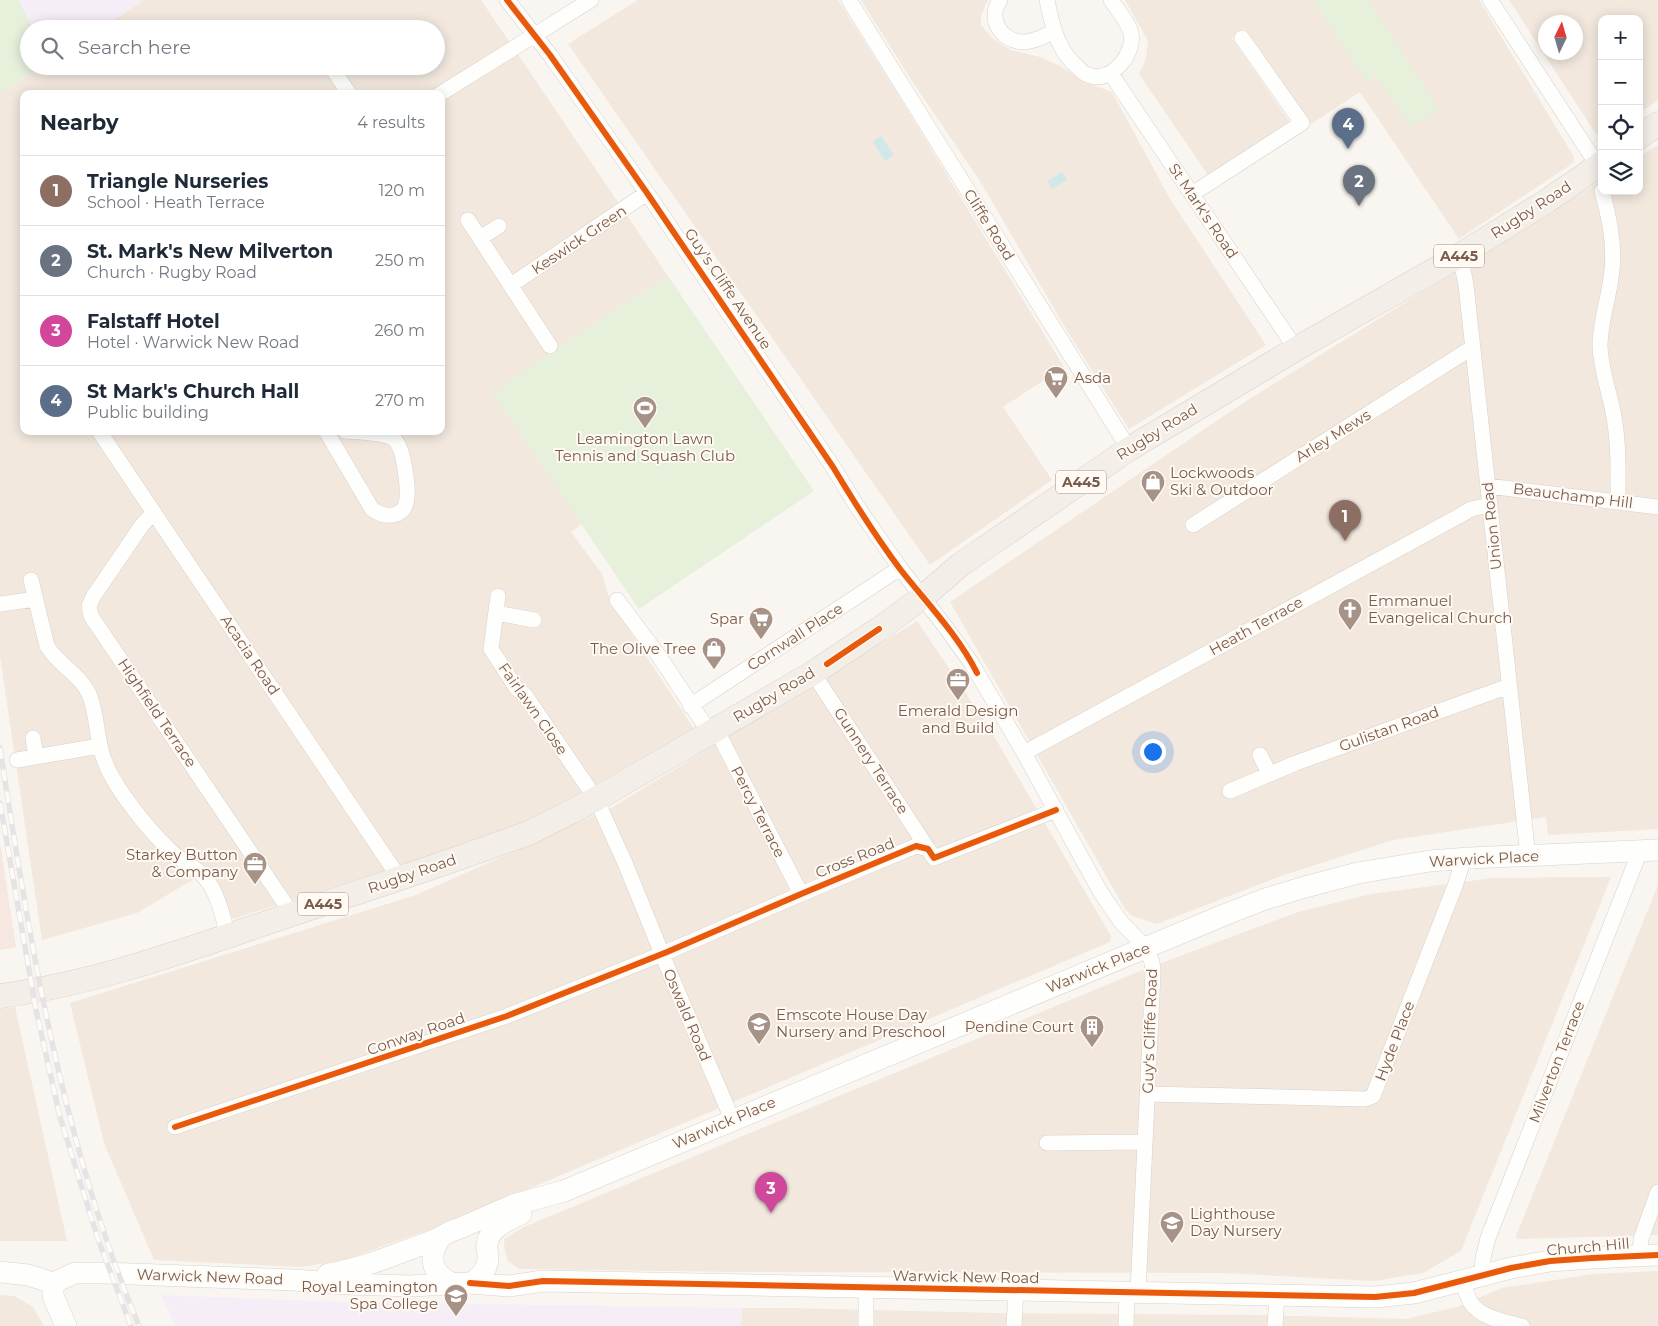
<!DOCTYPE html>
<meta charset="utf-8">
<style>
body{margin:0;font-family:Montserrat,sans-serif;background:#f2f2f3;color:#1f2937}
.controls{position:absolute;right:15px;top:15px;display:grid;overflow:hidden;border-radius:10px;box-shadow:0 2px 12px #0003}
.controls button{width:45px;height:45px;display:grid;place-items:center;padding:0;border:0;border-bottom:1px solid #e0e1e3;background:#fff;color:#1f2937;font:25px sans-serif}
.compass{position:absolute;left:1538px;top:15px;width:45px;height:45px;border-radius:50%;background:#fff;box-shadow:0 2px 12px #0003;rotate:5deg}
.you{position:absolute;left:1152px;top:751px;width:18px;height:18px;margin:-12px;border:4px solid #fff;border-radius:50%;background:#1a73e8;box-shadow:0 0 0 8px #1a73e833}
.badge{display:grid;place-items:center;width:32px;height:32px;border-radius:50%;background:#ea580c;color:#fff;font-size:16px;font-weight:700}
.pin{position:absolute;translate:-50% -41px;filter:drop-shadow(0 1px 2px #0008)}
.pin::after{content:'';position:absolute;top:26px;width:18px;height:15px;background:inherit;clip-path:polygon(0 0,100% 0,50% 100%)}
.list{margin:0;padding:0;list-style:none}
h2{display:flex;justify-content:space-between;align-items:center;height:65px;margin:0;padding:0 20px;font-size:21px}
h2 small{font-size:16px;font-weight:400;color:#747a83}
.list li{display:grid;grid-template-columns:32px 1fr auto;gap:15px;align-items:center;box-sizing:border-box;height:70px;padding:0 20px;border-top:1px solid #e0e1e3}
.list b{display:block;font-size:19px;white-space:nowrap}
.list p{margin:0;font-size:16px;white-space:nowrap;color:#747a83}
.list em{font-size:16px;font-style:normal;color:#747a83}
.icon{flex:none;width:28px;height:28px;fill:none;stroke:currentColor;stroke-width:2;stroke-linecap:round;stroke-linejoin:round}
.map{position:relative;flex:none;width:1658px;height:1326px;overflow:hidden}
.search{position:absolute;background:#fff;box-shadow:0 2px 12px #0003;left:20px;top:20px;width:425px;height:55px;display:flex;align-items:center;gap:12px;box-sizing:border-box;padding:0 18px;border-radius:28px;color:#747a83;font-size:19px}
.panel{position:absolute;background:#fff;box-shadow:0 2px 12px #0003;left:20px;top:90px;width:425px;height:345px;border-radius:10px}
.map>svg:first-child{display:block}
.residential{fill:#f2e8de;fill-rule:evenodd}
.commercial{fill:#f6e8e1}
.education{fill:#f6eef6}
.green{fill:#e7f0db}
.water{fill:#d0e8ea}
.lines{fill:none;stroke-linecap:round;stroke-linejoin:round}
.street-casing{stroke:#d7d1cb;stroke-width:16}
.secondary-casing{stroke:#d9d2cb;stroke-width:22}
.primary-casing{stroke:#dad1cc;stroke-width:25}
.street{stroke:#fefefd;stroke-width:15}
.secondary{stroke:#fefefd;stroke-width:21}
.primary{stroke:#f3eee8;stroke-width:24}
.rail-casing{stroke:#e6e3e7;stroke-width:5.5}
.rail{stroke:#fffaf3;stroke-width:4;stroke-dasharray:11;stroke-linecap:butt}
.cycleway-casing{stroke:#fffaf3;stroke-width:9}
.cycleway{stroke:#e8590c;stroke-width:6}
.labels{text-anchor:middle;stroke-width:4;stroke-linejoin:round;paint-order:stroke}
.shield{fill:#fffaf3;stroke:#a28b7f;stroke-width:1}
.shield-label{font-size:14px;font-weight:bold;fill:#7a5c4d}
.street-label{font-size:15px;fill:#7a5c4d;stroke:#fffaf3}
.poi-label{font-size:15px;fill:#7a5c4d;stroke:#fffaf3;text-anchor:start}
</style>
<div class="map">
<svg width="1658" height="1326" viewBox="0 0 1658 1326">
<rect width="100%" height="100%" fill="#f9f5f0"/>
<!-- residential -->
<path class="residential" d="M144 0H481L668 276 563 344 583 523 571 532 602 574 610 600 693 728 598 783 523 822 491 836 233 919 209 870 137 913 42 940 0 656V94L42 66H436V29H100ZM24 94H441V431H24Z
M638 0H838L897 93 1064 367 1003 407 1052 480 930 565 568 44Z
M861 0H988L981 15V25L992 38 1011 50 1040 57 1060 66 1090 84 1112 92 1170 199 1266 345 1129 429 1069 334 980 181 912 81Z
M1125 0H1479L1574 157 1573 163 1459 239 1360 92 1311 124 1245 29 1232 38 1291 124 1208 175 1139 74 1146 59 1148 41Z
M1509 0H1658V100L1639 113V19H1602L1601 138 1594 131ZM1546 22H1576V52H1546Z
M1658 145V829L1548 835 1546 817 1393 840 1281 876 1157 924 1132 916 1125 909 950 602 1243 403 1602 180V191H1639V157Z
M917 621 988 726 1111 936 1110 942 458 1219 347 1259 302 1267 154 1260 104 1143 70 1003 416 895 613 807Z
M1611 877 1461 1251 1423 1273 1374 1281 1224 1273 742 1272 519 1269 508 1261 505 1252 504 1239 524 1227 1140 971 1298 912 1371 894 1493 878Z
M1658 885V1235L1517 1239 1516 1236Z
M15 1007 67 1241H0V1009Z
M1658 1271V1326H741L742 1308H788L995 1313 1257 1315 1406 1319 1457 1307 1502 1288 1594 1274Z
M0 1295 14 1296 33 1307 44 1326H0Z"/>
<!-- commercial -->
<path class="commercial" d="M0 842 16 947 0 950Z"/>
<!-- education -->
<path class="education" d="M0 0H144L100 29H29V66H42L0 94Z
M161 1295 338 1302 742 1308 741 1326H175Z"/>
<!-- green -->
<path class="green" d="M0 0H19L32 29H29V66H42L0 94Z
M1313 0H1368L1439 109 1411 127 1377 76 1367 83Z
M668 276 814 491 639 609 492 393 563 344Z"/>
<!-- water -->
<path class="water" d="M881 136 894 155 885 161 873 142Z
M1062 172 1067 180 1052 189 1047 181Z"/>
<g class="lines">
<defs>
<path id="street" d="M507 0 550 55 647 193 833 467 856 505 900 568 947 629 972 664 1024 753 1101 893 1121 922 1146 948 1152 962 1153 973 1138 1292
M849 0 1129 449
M1000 0C987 19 1001 41 1023 42 1034 42 1044 36 1053 32
M1047 0C1052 24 1056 45 1073 63 1078 67 1082 73 1088 75 1111 85 1138 51 1130 30 1126 20 1117 9 1111 0
M1490 0 1598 166
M331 66 349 94
M1111 74 1296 349
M440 94 591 0
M1602 191C1610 219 1616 250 1611 278 1608 301 1600 323 1600 346 1601 371 1610 393 1614 417 1619 445 1618 473 1618 501
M1192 194 1302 123 1242 38
M468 220 550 346
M480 238 499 226
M1457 257 1463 270 1466 285 1528 856
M511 285 647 193
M99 431 400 879
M326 431 372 509C385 519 406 518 407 498 408 486 404 447 394 439 384 432 358 432 345 431
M1488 486 1658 507
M154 512 142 525 93 597 89 606 91 616 292 914
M1193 525 1473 347
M31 580 47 646C58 665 79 673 89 694 96 710 96 728 100 745 102 756 107 768 112 777 127 803 152 834 174 854 186 864 200 869 209 883 219 898 223 918 228 936
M498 596 491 649 517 689 525 695 596 799 625 863 671 976 732 1119
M617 600 659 656 710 733
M0 604 36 599
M496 613 534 620
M813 673 928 849
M690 706 900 568
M716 729 801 894
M33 738 36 756
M1024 753 1459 516 1471 509 1490 505
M1260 755 1269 773
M17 760 100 746
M1230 791 1296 763 1509 686
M1148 1094 1365 1099 1373 1096 1455 886 1464 858
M175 1127 507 1016 667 952 801 894 916 846 928 849 934 858 1056 810
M1047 1143 1145 1142
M1640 1255 1641 1239 1658 1192
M1482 1275 1483 1258 1488 1238 1640 851
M1461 1280C1464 1288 1467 1296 1471 1303 1481 1318 1506 1322 1522 1326
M866 1287V1326
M1014 1326 1016 1290
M1126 1326 1127 1292
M1275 1326 1277 1296"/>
<path id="secondary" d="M440 1238C427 1258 432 1275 454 1284
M0 1272 28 1275 53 1283 75 1273H104L293 1280 348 1284 410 1286 470 1283 509 1286 543 1281 1375 1297 1414 1293 1511 1268 1550 1261 1592 1258 1658 1255
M328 1274C365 1268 399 1253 434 1240 443 1237 448 1231 458 1229L513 1205 564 1191 1224 915 1265 899 1305 887 1358 873 1430 861 1469 858 1658 850
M53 1283V1296L66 1326
M470 1283C480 1278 489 1268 488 1256 488 1252 486 1248 487 1244 489 1228 508 1220 521 1214"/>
<path id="primary" d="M1639 137 1658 124
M0 996C92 984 178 953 266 923 342 897 419 873 495 845L529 833 596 799 813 673 879 629 923 597 960 565 1129 449 1296 349 1457 257 1547 201 1602 163"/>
</defs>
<!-- street casing -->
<use href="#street" class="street-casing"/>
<!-- secondary casing -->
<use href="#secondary" class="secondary-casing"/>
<!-- primary casing -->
<use href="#primary" class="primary-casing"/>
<!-- street -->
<use href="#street" class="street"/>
<!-- secondary -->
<use href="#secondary" class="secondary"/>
<!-- primary -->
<use href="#primary" class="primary"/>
<defs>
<path id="rail" d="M0 748C30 944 62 1142 139 1326
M0 803 36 1010 60 1117 98 1239 131 1326"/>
</defs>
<!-- rail casing -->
<use href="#rail" class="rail-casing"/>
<!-- rail -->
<use href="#rail" class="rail"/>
<defs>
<path id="cycleway" d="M507 0 550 55 647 193 833 467C854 502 876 537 900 569 926 602 958 635 977 673
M827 664 879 629
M175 1127 507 1016 667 952 801 894 916 846 928 849 934 858 1056 810
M470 1283 509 1286 543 1281 1375 1297 1414 1293 1511 1268 1550 1261 1592 1258 1658 1255"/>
</defs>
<!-- cycleway casing -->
<use href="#cycleway" class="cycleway-casing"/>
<!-- cycleway -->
<use href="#cycleway" class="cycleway"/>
</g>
<!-- icons -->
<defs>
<symbol id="supermarket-pin" viewBox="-11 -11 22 30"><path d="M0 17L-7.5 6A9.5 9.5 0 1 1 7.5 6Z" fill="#a69286" stroke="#fffaf3"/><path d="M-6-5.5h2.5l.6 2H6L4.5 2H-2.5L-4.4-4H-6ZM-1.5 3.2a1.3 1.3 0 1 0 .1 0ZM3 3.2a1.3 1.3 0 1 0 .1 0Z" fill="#fff"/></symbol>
<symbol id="stadium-pin" viewBox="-11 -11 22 30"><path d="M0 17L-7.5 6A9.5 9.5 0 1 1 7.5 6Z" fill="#a69286" stroke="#fffaf3"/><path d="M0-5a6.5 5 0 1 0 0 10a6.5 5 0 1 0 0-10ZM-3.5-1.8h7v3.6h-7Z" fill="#fff"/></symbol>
<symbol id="shop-pin" viewBox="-11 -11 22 30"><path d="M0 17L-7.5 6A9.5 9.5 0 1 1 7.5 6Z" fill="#a69286" stroke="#fffaf3"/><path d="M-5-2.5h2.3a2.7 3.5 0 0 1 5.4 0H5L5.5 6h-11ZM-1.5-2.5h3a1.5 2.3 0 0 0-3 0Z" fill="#fff"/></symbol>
<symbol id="church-pin" viewBox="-11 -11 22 30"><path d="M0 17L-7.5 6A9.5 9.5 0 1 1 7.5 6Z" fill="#a69286" stroke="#fffaf3"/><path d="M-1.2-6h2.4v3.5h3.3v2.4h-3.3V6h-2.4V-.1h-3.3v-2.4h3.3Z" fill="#fff"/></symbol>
<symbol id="office-pin" viewBox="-11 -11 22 30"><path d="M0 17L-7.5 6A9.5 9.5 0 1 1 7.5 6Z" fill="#a69286" stroke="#fffaf3"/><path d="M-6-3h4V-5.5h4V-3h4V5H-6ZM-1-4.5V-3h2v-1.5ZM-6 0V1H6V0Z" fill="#fff"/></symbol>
<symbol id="school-pin" viewBox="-11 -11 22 30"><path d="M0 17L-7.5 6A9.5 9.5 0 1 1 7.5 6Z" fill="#a69286" stroke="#fffaf3"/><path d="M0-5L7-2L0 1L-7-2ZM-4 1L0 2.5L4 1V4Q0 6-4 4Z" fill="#fff"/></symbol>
<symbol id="building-pin" viewBox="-11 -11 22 30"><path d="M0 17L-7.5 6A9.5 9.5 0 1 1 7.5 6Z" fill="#a69286" stroke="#fffaf3"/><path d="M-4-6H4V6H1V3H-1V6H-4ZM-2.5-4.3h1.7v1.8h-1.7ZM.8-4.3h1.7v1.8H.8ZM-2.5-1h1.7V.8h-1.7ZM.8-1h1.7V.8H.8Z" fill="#fff"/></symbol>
<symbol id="university-pin" viewBox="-11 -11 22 30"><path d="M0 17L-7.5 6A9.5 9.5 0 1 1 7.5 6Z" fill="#a69286" stroke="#fffaf3"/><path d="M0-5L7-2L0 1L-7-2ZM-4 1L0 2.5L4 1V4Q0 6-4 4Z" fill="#fff"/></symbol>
</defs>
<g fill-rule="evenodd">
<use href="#supermarket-pin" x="1042" y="364" width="28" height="38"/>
<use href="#stadium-pin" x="631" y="394" width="28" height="38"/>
<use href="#shop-pin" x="1139" y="468" width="28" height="38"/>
<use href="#church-pin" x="1336" y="596" width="28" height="38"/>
<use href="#supermarket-pin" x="747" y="605" width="28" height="38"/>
<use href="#shop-pin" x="700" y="635" width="28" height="38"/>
<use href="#office-pin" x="944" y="666" width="28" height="38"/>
<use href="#office-pin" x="241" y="850" width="28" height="38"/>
<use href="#school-pin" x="745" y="1010" width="28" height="38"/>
<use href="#building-pin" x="1078" y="1013" width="28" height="38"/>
<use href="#school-pin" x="1158" y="1209" width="28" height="38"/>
<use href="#university-pin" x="442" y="1282" width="28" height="38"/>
</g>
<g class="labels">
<!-- shield labels -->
<g class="shield">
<rect x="1434" y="244.5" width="50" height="23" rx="4"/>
<rect x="1056" y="470.5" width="50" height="23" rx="4"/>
<rect x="298" y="892.5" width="50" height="23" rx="4"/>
</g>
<g class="shield-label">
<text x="1459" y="261">A445</text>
<text x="1081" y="487">A445</text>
<text x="323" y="909">A445</text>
</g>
<!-- street labels -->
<g class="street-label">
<text transform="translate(1531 210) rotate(-33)" y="5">Rugby Road</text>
<text transform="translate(1203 211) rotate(56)" y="5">St Mark's Road</text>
<text transform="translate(989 225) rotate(58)" y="5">Cliffe Road</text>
<text transform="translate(579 240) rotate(-34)" y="5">Keswick Green</text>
<text transform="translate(728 289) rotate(56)" y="5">Guy's Cliffe Avenue</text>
<text transform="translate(1157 432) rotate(-32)" y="5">Rugby Road</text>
<text transform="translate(1333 436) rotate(-32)" y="5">Arley Mews</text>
<text transform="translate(1573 496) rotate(7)" y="5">Beauchamp Hill</text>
<text transform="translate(1492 526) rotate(-96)" y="5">Union Road</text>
<text transform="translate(1256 626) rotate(-29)" y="5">Heath Terrace</text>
<text transform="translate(795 637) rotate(-33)" y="5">Cornwall Place</text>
<text transform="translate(250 655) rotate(56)" y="5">Acacia Road</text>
<text transform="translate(774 695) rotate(-31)" y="5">Rugby Road</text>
<text transform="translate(533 709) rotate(55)" y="5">Fairlawn Close</text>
<text transform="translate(157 713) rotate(56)" y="5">Highfield Terrace</text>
<text transform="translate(1389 729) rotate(-20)" y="5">Gulistan Road</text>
<text transform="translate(871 761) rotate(57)" y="5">Gunnery Terrace</text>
<text transform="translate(758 812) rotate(63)" y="5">Percy Terrace</text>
<text transform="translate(855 858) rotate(-22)" y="5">Cross Road</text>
<text transform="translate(1484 859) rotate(-3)" y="5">Warwick Place</text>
<text transform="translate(412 874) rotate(-19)" y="5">Rugby Road</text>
<text transform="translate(1098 968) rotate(-22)" y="5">Warwick Place</text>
<text transform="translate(687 1015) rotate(67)" y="5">Oswald Road</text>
<text transform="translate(1150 1031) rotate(-88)" y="5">Guy's Cliffe Road</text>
<text transform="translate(416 1034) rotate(-19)" y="5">Conway Road</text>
<text transform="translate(1395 1041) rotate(-69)" y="5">Hyde Place</text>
<text transform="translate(1557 1062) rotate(-69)" y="5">Milverton Terrace</text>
<text transform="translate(724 1123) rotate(-23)" y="5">Warwick Place</text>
<text transform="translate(1588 1247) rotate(-5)" y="5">Church Hill</text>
<text transform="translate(210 1277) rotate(2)" y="5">Warwick New Road</text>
<text transform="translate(966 1277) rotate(1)" y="5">Warwick New Road</text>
</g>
<!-- poi labels -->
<g class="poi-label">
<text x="1074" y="383">Asda</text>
<text x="645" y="444" text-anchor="middle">Leamington Lawn<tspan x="645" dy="17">Tennis and Squash Club</tspan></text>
<text x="1170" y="478">Lockwoods<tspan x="1170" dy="17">Ski &amp; Outdoor</tspan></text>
<text x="1368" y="606">Emmanuel<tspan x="1368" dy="17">Evangelical Church</tspan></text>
<text x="744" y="624" text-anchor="end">Spar</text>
<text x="696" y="654" text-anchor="end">The Olive Tree</text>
<text x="958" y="716" text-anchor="middle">Emerald Design<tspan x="958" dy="17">and Build</tspan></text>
<text x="238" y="860" text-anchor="end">Starkey Button<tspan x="238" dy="17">&amp; Company</tspan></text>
<text x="776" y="1020">Emscote House Day<tspan x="776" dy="17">Nursery and Preschool</tspan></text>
<text x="1074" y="1032" text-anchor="end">Pendine Court</text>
<text x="1190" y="1219">Lighthouse<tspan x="1190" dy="17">Day Nursery</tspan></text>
<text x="438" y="1292" text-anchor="end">Royal Leamington<tspan x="438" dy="17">Spa College</tspan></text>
</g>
</g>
</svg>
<div class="controls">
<button>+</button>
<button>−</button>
<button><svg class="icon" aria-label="locate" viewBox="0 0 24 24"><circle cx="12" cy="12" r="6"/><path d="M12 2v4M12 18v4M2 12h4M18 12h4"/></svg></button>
<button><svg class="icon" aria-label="layers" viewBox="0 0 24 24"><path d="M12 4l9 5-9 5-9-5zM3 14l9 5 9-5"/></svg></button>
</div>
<svg class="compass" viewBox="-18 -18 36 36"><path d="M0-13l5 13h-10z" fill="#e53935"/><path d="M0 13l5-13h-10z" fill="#747a83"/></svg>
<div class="you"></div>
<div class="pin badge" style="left:1345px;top:541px;background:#8d6e63">1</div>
<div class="pin badge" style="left:1359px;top:206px;background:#6b7280">2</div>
<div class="pin badge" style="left:771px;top:1213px;background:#d1479c">3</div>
<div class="pin badge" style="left:1348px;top:149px;background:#5c6f8a">4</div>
<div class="search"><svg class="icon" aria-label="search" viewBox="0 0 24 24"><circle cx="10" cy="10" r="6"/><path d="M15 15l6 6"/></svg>Search here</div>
<section class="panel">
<h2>Nearby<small>4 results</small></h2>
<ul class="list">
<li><span class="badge" style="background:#8d6e63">1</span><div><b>Triangle Nurseries</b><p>School · Heath Terrace</p></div><em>120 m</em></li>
<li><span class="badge" style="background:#6b7280">2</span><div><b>St. Mark's New Milverton</b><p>Church · Rugby Road</p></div><em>250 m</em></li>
<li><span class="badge" style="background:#d1479c">3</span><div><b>Falstaff Hotel</b><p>Hotel · Warwick New Road</p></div><em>260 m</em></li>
<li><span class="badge" style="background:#5c6f8a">4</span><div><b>St Mark's Church Hall</b><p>Public building</p></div><em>270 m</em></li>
</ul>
</section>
</div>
